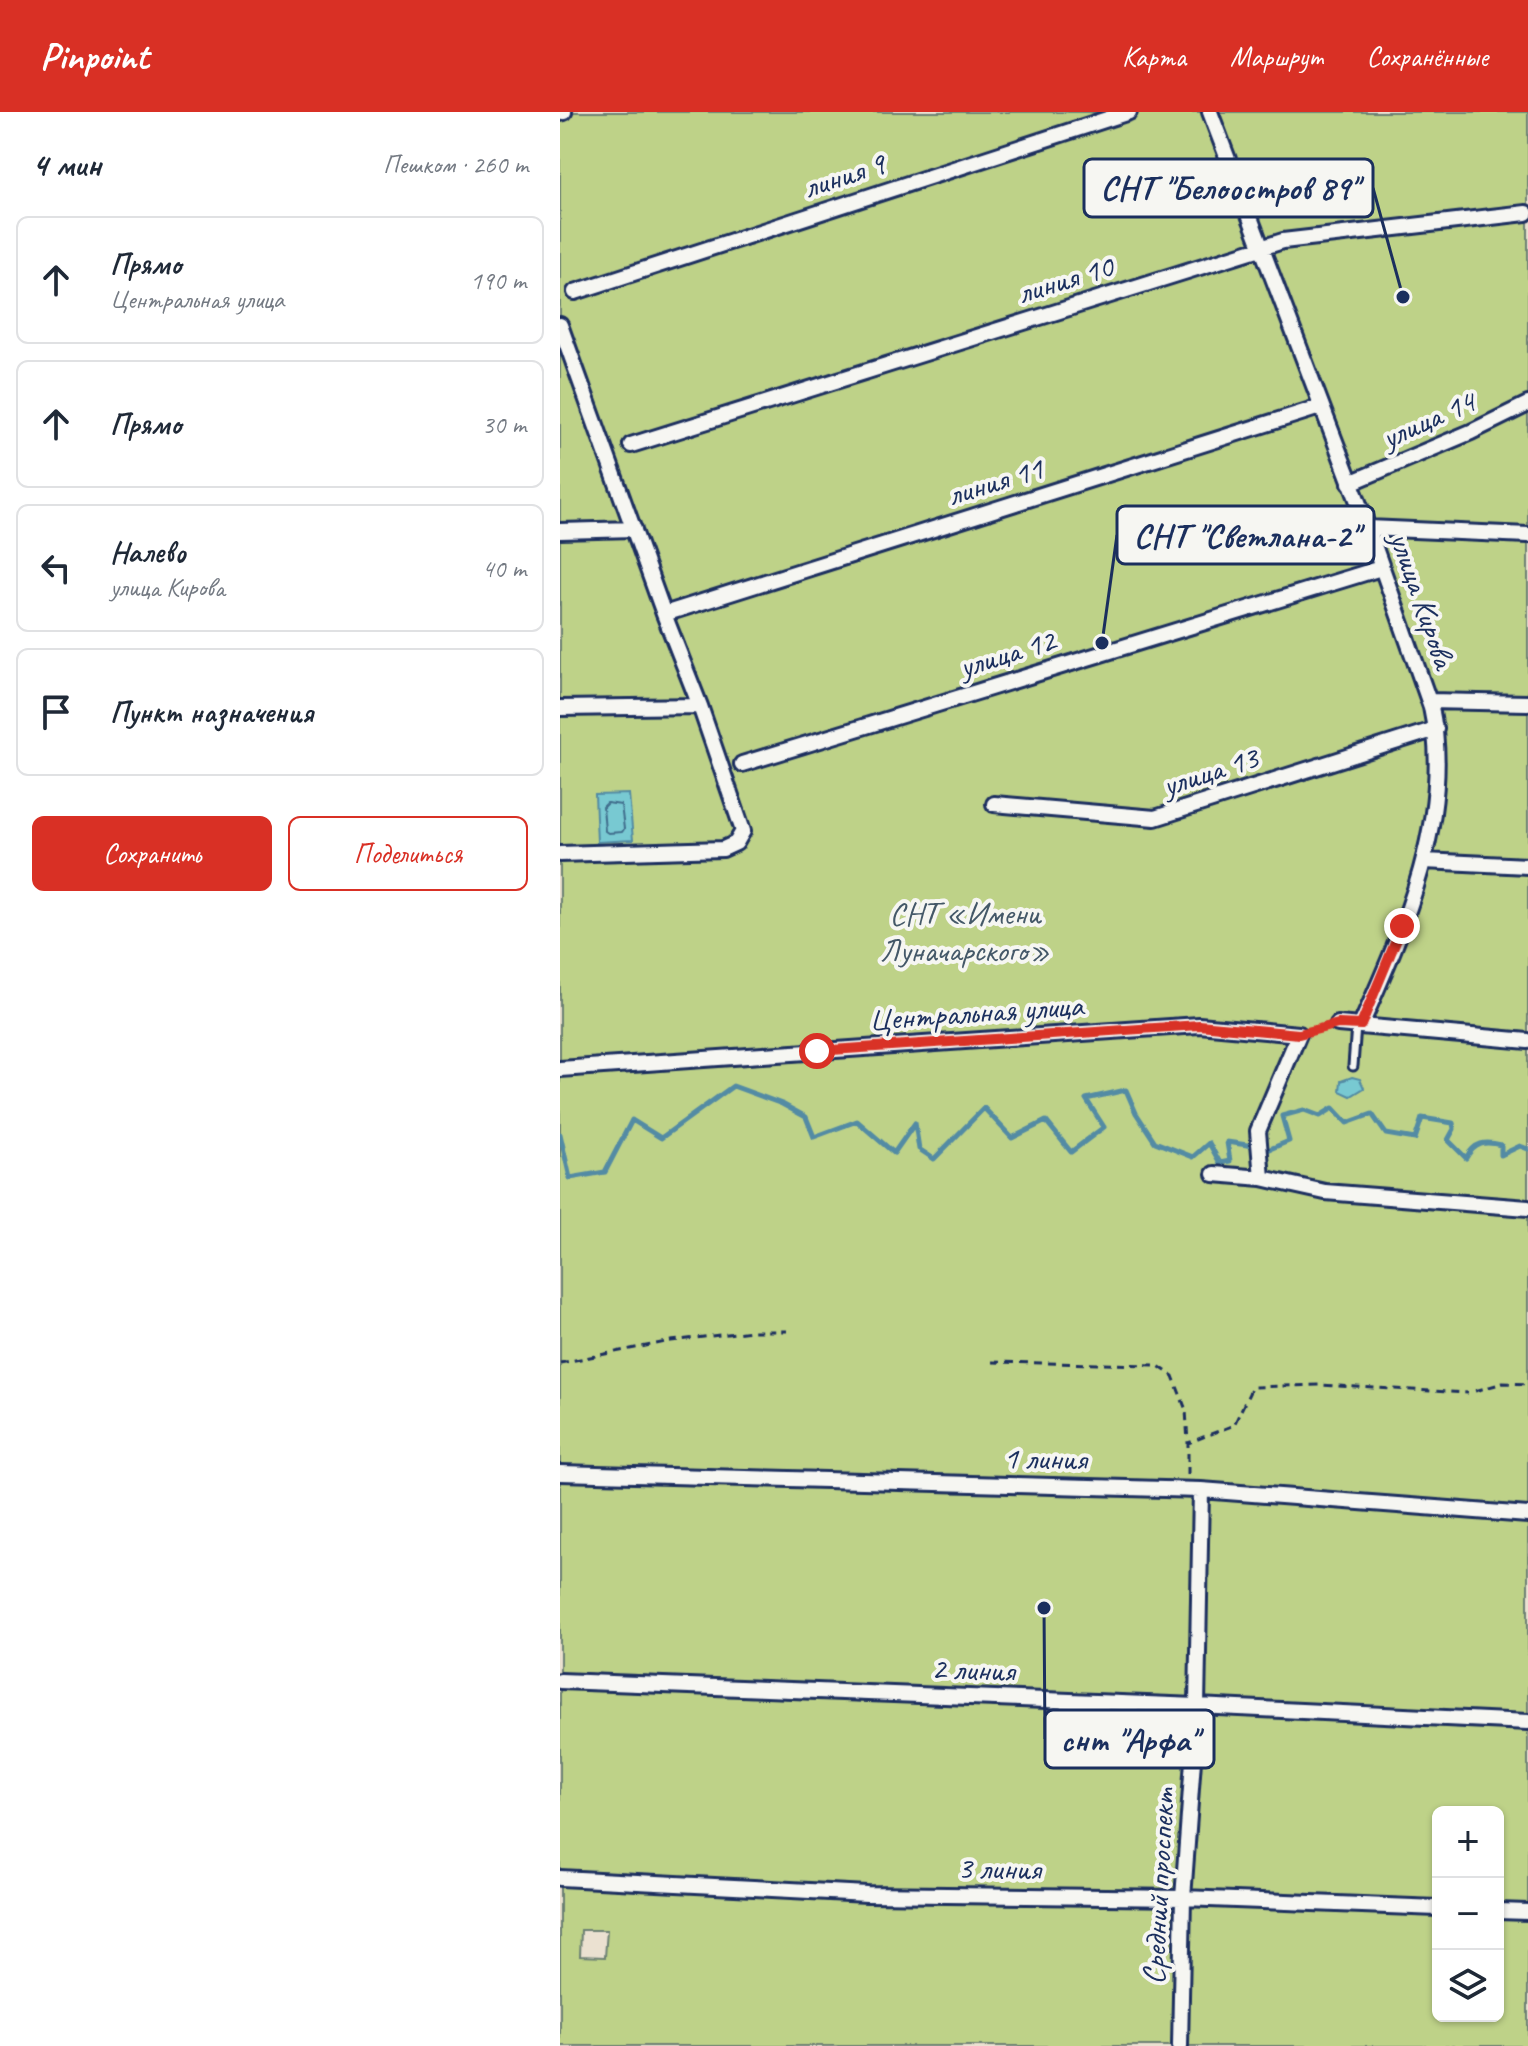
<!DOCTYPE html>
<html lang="ru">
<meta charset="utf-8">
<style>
body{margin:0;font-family:Caveat,sans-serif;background:#f6f6f7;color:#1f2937}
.controls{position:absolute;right:24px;bottom:24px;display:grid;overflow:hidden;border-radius:12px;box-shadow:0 2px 6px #0004}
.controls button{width:72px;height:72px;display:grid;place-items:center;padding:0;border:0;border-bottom:2px solid #e0e1e3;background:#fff;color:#1f2937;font:40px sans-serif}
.stop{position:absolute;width:24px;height:24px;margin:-18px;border:6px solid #d93025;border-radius:50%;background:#fff}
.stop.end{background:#d93025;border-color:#fff;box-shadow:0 2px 8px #0008}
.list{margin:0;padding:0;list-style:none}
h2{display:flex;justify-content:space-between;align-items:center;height:104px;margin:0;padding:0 32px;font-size:34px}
h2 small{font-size:26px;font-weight:400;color:#747a83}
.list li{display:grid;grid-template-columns:52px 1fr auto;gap:24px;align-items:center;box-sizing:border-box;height:128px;margin:0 16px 16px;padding:0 16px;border:2px solid #e0e1e3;border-radius:12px}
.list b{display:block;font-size:30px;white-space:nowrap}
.list p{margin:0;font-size:26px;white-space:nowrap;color:#747a83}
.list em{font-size:26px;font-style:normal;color:#747a83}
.actions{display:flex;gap:16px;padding:24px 32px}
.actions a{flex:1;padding:18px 0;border:2px solid #d93025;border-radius:12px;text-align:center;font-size:28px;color:#d93025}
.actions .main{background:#d93025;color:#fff}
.icon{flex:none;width:44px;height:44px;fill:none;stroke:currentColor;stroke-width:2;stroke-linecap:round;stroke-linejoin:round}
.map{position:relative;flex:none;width:968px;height:1934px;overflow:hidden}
header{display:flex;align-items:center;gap:48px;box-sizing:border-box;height:112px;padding:0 40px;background:#d93025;color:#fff}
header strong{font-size:38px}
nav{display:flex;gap:44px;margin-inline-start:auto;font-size:28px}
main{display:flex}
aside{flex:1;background:#fff}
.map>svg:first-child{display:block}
.green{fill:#bed288;stroke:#6c8073;stroke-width:2;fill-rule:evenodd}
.water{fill:#78c9d2;stroke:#538ba4;stroke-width:2}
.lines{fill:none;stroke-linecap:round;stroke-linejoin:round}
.shore{stroke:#406d8c;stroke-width:2}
.stream{stroke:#538ba4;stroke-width:5}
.lane-casing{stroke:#1b2f5e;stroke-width:13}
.street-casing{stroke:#1b2f5e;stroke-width:20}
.path{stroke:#1b2f5e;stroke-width:3;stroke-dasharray:8 6;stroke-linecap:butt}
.lane{stroke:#f6f6f2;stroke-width:7}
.street{stroke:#f6f6f2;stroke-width:14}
.route{stroke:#d93025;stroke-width:10}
.labels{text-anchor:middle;stroke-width:8;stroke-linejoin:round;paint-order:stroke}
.street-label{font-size:32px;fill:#1b2f5e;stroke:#f6f6f2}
.park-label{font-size:32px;fill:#445868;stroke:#f6f6f2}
.leader{fill:none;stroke:#1b2f5e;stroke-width:3}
.callout-dot{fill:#1b2f5e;stroke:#f6f6f2;stroke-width:3}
.callout{fill:#f6f6f2;stroke:#1b2f5e;stroke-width:3}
.callout-label{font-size:34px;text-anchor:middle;font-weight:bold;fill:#1b2f5e}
</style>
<header>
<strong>Pinpoint</strong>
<nav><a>Карта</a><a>Маршрут</a><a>Сохранённые</a></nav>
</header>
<main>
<aside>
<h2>4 мин<small>Пешком · 260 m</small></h2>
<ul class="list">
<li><svg class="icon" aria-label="ahead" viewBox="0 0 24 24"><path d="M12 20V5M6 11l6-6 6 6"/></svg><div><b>Прямо</b><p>Центральная улица</p></div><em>190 m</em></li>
<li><svg class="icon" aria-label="ahead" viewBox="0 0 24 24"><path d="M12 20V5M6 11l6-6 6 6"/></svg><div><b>Прямо</b></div><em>30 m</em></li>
<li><svg class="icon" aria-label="left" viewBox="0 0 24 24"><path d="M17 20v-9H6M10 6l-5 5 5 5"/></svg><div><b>Налево</b><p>улица Кирова</p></div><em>40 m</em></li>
<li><svg class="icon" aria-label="arrive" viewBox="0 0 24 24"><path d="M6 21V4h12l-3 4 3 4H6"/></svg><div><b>Пункт назначения</b></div></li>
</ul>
<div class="actions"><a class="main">Сохранить</a><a>Поделиться</a></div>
</aside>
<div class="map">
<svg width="968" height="1934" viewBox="0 0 968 1934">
<rect width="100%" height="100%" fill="#ebe1d1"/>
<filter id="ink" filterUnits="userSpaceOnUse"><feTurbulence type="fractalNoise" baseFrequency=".0125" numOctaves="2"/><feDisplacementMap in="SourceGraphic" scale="16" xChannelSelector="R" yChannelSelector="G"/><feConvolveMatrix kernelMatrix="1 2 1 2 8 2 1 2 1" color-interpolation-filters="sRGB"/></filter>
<g filter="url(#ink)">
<!-- green -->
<path class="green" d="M0 0H968V1934H0ZM878 1700H938V1904H878ZM21 1818H47L45 1845 20 1844Z"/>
<!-- water -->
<path class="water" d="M69 682 73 728 37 730 35 683Z
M792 965 800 967 804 976 791 984 780 979 781 969Z"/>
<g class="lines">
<!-- shore -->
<path class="shore" d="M47 691 61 693 64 717 62 720 48 721 45 719 43 695Z"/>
<!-- stream -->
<path class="stream" d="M0 1022 10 1066 45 1060 72 1008 101 1026 173 974 222 992 246 1005 254 1025 297 1009 334 1041 355 1011 359 1037 374 1047 424 996 452 1026 486 1009 511 1040 544 1015 526 987 566 978 576 1001 595 1030 633 1045 649 1031 660 1051 670 1049 667 1030 694 1034
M710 1037 729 1029 722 1004 744 998 760 1004 773 996 787 1011 812 1002 826 1022 855 1027 862 1006 893 1011 894 1017 888 1028 906 1046C915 1030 925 1029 941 1033V1043L960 1034 968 1037"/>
<defs>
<path id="lane" d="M793 954 796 913"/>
<path id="street" d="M650 0 808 416 871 595C894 703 844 816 801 913
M0 1 4 0
M15 180 569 0
M0 213 104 502 140 594 183 719 176 731 163 737 0 742
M71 333 723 129 966 101
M790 371 911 320 968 292
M808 416 968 423
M0 419 74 417
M104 502 760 295
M869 589 968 591
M0 596 140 594
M182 652 821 456
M434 692 595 706 876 617
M864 749 968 754
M778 912 968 929
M0 957 639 913 739 922 698 1019 702 1066
M654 1062 702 1066 765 1080 968 1096
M0 1361 641 1378 968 1403
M0 1569 637 1594 968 1610
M0 1766 307 1782 623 1786 878 1796
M938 1799 968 1800
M620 1934 623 1786 637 1594 641 1378"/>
</defs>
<!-- lane casing -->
<use href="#lane" class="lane-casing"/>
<!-- street casing -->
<use href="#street" class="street-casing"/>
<!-- path -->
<path class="path" d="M432 1250 597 1253 613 1264 626 1298 628 1331
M0 1251 111 1229 192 1219H227
M915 1279 943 1271 968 1272
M628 1363V1331L674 1313 692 1275 760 1273 908 1281"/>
<!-- lane -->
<use href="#lane" class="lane"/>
<!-- street -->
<use href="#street" class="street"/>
</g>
</g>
<g class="lines" filter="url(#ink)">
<!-- route -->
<path class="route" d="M257 939 639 913 739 922 778 912 801 913 842 814"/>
</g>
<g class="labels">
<!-- street labels -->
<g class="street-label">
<text transform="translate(284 63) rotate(-18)" y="11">линия 9</text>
<text transform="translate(505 167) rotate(-17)" y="11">линия 10</text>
<text transform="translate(868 307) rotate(-24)" y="11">улица 14</text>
<text transform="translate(435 369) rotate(-17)" y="11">линия 11</text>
<text transform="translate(863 488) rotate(71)" y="11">улица Кирова</text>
<text transform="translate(447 541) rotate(-17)" y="11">улица 12</text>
<text transform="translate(650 659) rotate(-18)" y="11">улица 13</text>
<text transform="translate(416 900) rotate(-4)" y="11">Центральная улица</text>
<text transform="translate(485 1346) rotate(1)" y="11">1 линия</text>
<text transform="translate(413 1557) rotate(2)" y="11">2 линия</text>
<text transform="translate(439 1756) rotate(1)" y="11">3 линия</text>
<text transform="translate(598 1774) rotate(-87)" y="11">Средний проспект</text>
</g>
<!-- park labels -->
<g class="park-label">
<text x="405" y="812">СНТ «Имени<tspan x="405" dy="37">Луначарского»</tspan></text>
</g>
</g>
<!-- callouts -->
<path class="leader" d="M843 185L813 76M542 531L557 423M484 1496L485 1627"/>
<g class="callout-dot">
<circle cx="843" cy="185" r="8"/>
<circle cx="542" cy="531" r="8"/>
<circle cx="484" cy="1496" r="8"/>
</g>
<g class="callout">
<rect x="524" y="47" width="289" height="58" rx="8"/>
<rect x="557" y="394" width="257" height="58" rx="8"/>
<rect x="485" y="1598" width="169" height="58" rx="8"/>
</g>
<g class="callout-label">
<text x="669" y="87">СНТ "Белоостров 89"</text>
<text x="686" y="435">СНТ "Светлана-2"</text>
<text x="569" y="1639">снт "Арфа"</text>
</g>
</svg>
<div class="controls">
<button>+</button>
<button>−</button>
<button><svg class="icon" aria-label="layers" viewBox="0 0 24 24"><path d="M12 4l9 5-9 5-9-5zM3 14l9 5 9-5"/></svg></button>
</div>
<div class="stop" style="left:257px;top:939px"></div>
<div class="stop end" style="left:842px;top:814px"></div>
</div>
</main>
